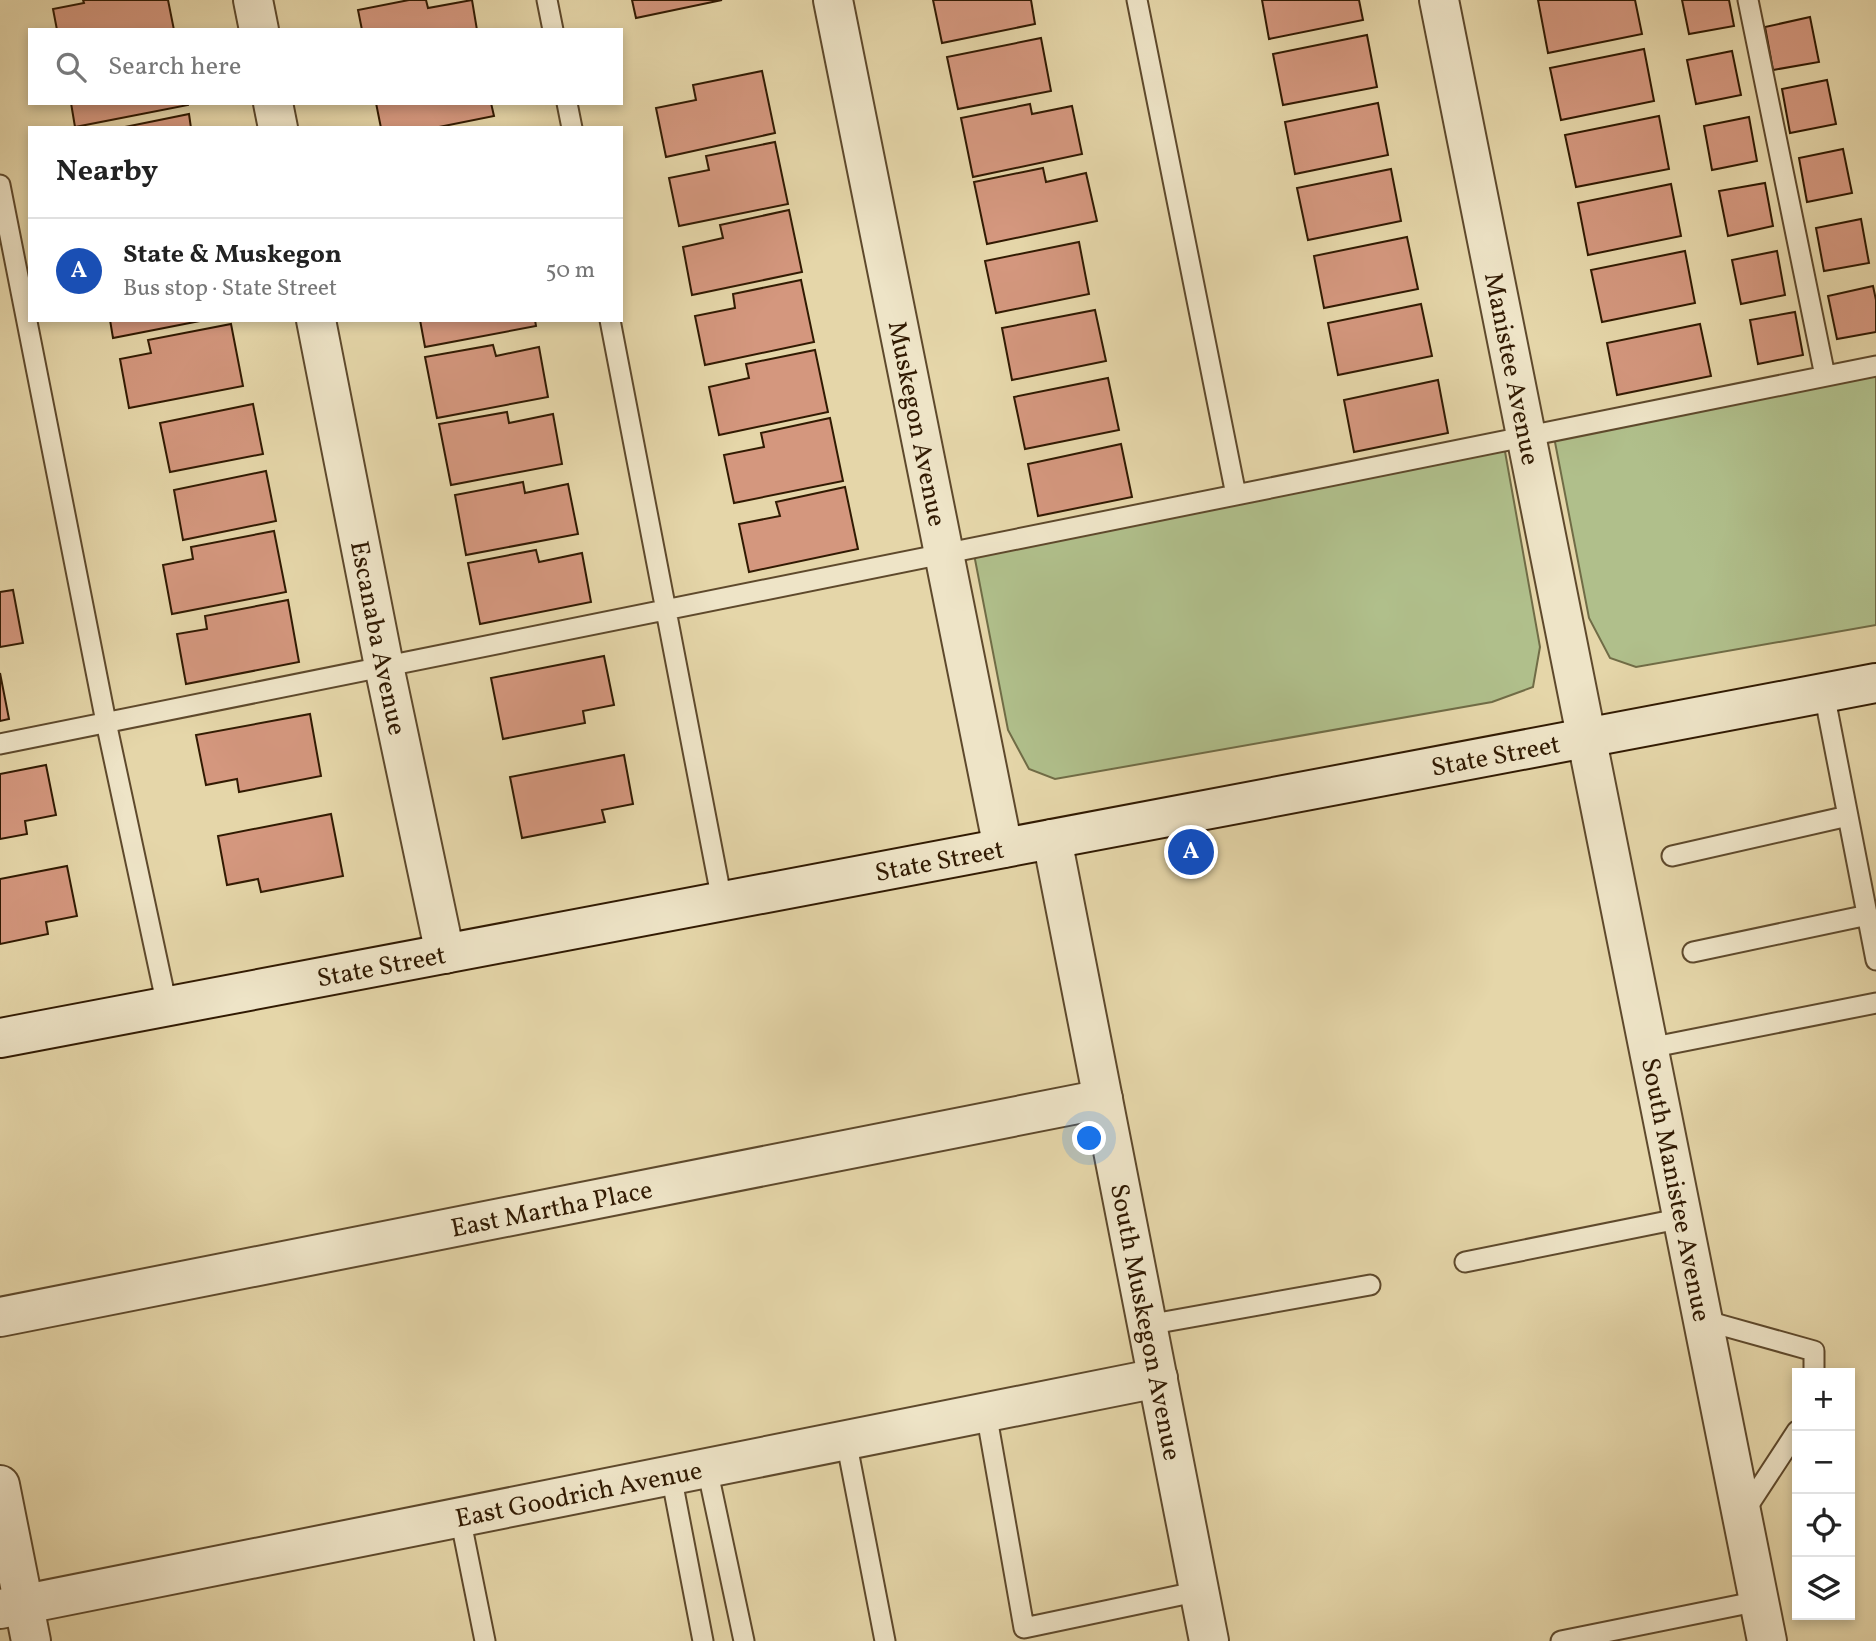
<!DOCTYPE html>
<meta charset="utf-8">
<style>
body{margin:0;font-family:Vollkorn,serif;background:#f6f6f6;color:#222}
.controls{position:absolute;right:21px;bottom:21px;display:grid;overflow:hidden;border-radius:0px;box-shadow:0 4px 10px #0003}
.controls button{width:63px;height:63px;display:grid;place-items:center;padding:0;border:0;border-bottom:2px solid #e0e0e0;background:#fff;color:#222;font:35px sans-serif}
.you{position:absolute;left:1090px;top:1139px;width:24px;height:24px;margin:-18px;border:5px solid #fff;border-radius:50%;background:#1a73e8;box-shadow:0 0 0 10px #1a73e833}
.badge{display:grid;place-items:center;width:46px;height:46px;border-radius:50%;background:#2563eb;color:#fff;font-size:23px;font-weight:700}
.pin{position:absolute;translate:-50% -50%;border:4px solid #fff;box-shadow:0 2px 7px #0006}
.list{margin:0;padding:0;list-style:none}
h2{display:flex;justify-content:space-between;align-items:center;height:91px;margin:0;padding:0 28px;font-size:30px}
h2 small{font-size:23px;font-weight:400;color:#767676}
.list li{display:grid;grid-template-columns:46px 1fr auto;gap:21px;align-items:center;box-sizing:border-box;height:105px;padding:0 28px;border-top:2px solid #e0e0e0}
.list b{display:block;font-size:26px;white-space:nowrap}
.list p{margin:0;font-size:23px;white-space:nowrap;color:#767676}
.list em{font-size:23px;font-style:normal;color:#767676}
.icon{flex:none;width:38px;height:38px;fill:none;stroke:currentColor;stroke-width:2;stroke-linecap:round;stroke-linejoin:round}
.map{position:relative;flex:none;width:1876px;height:1641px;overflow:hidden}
.search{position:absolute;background:#fff;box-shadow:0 4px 10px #0003;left:28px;top:28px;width:595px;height:77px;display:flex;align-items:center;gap:18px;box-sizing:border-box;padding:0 24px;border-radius:0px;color:#767676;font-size:26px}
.panel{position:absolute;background:#fff;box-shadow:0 4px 10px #0003;left:28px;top:126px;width:595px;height:196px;border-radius:0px}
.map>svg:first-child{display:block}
.green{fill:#b0bf8b;stroke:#706c46;stroke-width:2}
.building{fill:#d4977e;stroke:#311a02;stroke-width:2}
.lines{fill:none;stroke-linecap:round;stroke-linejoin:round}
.lane-casing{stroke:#5e492c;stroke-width:23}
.street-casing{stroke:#5e492c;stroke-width:42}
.secondary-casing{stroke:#311a02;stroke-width:42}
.lane{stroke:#eee4c7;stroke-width:19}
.street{stroke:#eee4c7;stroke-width:38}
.secondary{stroke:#eee4c7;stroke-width:38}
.labels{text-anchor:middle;stroke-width:5;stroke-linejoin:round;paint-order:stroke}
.street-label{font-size:26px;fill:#311a02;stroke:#eee4c7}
</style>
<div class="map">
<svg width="1876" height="1641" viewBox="0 0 1876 1641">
<rect width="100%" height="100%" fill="#e5d6a9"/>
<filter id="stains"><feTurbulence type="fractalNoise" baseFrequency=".00286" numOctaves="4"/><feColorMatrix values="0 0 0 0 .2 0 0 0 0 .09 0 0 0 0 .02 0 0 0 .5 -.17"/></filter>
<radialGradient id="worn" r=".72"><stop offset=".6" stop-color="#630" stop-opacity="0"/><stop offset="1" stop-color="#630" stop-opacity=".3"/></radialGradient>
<!-- green -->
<path class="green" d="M1876 375V625L1636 667 1610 658 1589 618 1554 437Z
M1504 446 1540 647 1533 687 1492 702 1055 779 1029 769 1008 730 973 549Z"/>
<!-- building -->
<path class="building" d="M83 0H168L174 30H57L53 9 84 3Z
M409 0H426L428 8 472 0 477 30H362L358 10Z
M632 0H722L636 18Z
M933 0H1031L1035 24 942 43Z
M1262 0H1359L1363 20 1269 39Z
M1538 0H1635L1642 34 1548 53Z
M1682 0H1729L1734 26 1689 34Z
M1810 17 1819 62 1773 70 1765 27Z
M1367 35 1377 87 1283 105 1273 54Z
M1041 38 1051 91 958 109 947 57Z
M1644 49 1654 101 1561 120 1550 68Z
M1732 51 1741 95 1696 104 1687 60Z
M762 71 775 133 666 157 656 108 696 100 693 85Z
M1827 80 1836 124 1790 133 1782 89Z
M71 103H188V105L75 127Z
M376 103H491L494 116 434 128H381Z
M1378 103 1388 155 1295 174 1285 122Z
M1030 104 1032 114 1072 106 1082 154 973 177 961 118Z
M189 114 191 128H120Z
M1659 116 1669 169 1576 187 1565 135Z
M1749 117 1757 161 1712 170 1704 126Z
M775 142 788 204 679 226 669 178 709 170 706 156Z
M1843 149 1852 193 1807 202 1799 158Z
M1043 168 1046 182 1086 173 1097 221 987 244 974 182Z
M1391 169 1401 221 1308 240 1297 188Z
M1765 183 1773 226 1728 236 1719 191Z
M1671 184 1681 236 1588 255 1578 203Z
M789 210 802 272 692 295 683 247 723 238 720 225Z
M1861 219 1869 263 1824 271 1816 228Z
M1407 237 1418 289 1324 308 1314 256Z
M1079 242 1089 294 996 313 985 261Z
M1685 251 1695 303 1602 322 1591 270Z
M1777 251 1785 295 1741 304 1732 260Z
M801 280 814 342 705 365 695 316 735 308 733 294Z
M1873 286 1876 300V332L1837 339 1828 296Z
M1421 304 1432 356 1338 375 1328 323Z
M1095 310 1106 361 1012 380 1002 328Z
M1795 312 1803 355 1758 364 1750 320Z
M110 320H205L113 338Z
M420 320H535L536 326 425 347Z
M231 324 243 386 129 408 120 359 151 353 148 340Z
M1700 324 1711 376 1617 395 1607 343Z
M493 345 496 356 539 347 548 397 437 418 425 357Z
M815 350 828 412 719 435 709 387 749 378 746 364Z
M1108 378 1119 430 1025 449 1014 397Z
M1438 380 1448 433 1354 452 1344 400Z
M253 404 263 454 170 472 160 423Z
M507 412 509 423 553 414 562 464 451 485 439 424Z
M830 418 843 481 734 503 724 455 764 447 761 433Z
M1121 444 1132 497 1038 516 1028 464Z
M266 471 276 521 183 540 174 490Z
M523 482 525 493 568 484 578 534 466 555 455 495Z
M845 487 858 549 749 572 739 524 780 516 776 502Z
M274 531 286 592 172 614 163 565 193 559 191 547Z
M536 550 539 562 582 553 591 602 480 624 468 563Z
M13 590 23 643 0 647V592Z
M288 600 299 662 186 684 177 634 207 629 205 616Z
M604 656 614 705 583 711 585 723 503 739 491 678Z
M0 673 9 719 0 721Z
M310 714 321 776 239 792 237 779 206 785 196 735Z
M624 755 633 804 602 810 605 822 522 838 510 777Z
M46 765 56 815 25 821 27 834 0 839V774Z
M331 814 343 876 261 892 258 879 227 885 218 836Z
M67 866 77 916 46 922 48 934 0 944V879Z"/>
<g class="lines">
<defs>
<path id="lane" d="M547 0 553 30
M1137 0 1236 495
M1748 0 1825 376
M567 103 572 128
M0 185 106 722 167 1006
M610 320 722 901
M1824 693 1876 960
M0 744 1876 366
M1672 856 1848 816
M1693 952 1868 915
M1649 1048 1876 1003
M1465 1262 1683 1218
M1703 1320 1814 1351V1373
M1147 1325 1370 1285
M986 1412 1024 1628 1200 1591
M846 1440 885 1641
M707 1468 744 1641
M671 1475 703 1641
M1744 1512 1797 1431
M460 1517 485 1641
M1561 1641 1759 1601"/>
<g id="street">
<path d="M253 0 259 30"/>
<path id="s1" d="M833 0 1003 848"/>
<path id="s2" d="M1439 0 1767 1641"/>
<path d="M273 103 278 128"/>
<path id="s3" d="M316 320 384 666 445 954"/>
<path id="s4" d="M1052 839 1209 1641"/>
<path id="s5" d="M0 1317 1103 1099"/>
<path d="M0 1485 31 1641"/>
<path id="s6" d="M0 1609 1158 1378"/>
</g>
<g id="secondary">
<path id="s7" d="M0 1038 1876 683"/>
</g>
</defs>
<!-- lane casing -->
<use href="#lane" class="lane-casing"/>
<!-- street casing -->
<use href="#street" class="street-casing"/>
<!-- secondary casing -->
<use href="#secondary" class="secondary-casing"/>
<!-- lane -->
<use href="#lane" class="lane"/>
<!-- street -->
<use href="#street" class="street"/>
<!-- secondary -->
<use href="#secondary" class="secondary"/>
</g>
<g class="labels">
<!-- street labels -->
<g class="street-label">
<text dy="9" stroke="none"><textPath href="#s2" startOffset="376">Manistee Avenue</textPath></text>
<text dy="9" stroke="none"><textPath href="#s1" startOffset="432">Muskegon Avenue</textPath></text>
<text dy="9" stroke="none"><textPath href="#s3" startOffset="324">Escanaba Avenue</textPath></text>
<text dy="9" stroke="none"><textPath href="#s7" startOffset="1522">State Street</textPath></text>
<text dy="9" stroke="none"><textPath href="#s7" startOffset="956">State Street</textPath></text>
<text dy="9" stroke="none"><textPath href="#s7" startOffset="388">State Street</textPath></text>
<text dy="9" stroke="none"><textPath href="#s2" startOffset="1213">South Manistee Avenue</textPath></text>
<text dy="9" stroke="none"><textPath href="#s5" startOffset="562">East Martha Place</textPath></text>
<text dy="9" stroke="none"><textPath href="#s4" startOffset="492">South Muskegon Avenue</textPath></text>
<text dy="9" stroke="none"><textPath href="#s6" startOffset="590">East Goodrich Avenue</textPath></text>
</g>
</g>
<rect width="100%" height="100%" filter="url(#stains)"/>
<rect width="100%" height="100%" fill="url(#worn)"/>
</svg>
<div class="controls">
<button>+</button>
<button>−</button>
<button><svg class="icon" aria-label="locate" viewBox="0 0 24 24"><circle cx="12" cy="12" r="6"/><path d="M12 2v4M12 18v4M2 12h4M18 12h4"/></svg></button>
<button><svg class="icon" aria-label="layers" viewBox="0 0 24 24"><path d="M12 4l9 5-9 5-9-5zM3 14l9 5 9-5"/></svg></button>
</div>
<div class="you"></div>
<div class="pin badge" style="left:1191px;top:852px;background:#1a4fb4">A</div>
<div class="search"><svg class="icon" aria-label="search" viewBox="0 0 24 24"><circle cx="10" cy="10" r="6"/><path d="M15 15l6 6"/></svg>Search here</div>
<section class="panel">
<h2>Nearby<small></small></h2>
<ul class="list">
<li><span class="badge" style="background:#1a4fb4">A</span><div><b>State &amp; Muskegon</b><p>Bus stop · State Street</p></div><em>50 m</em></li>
</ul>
</section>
</div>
